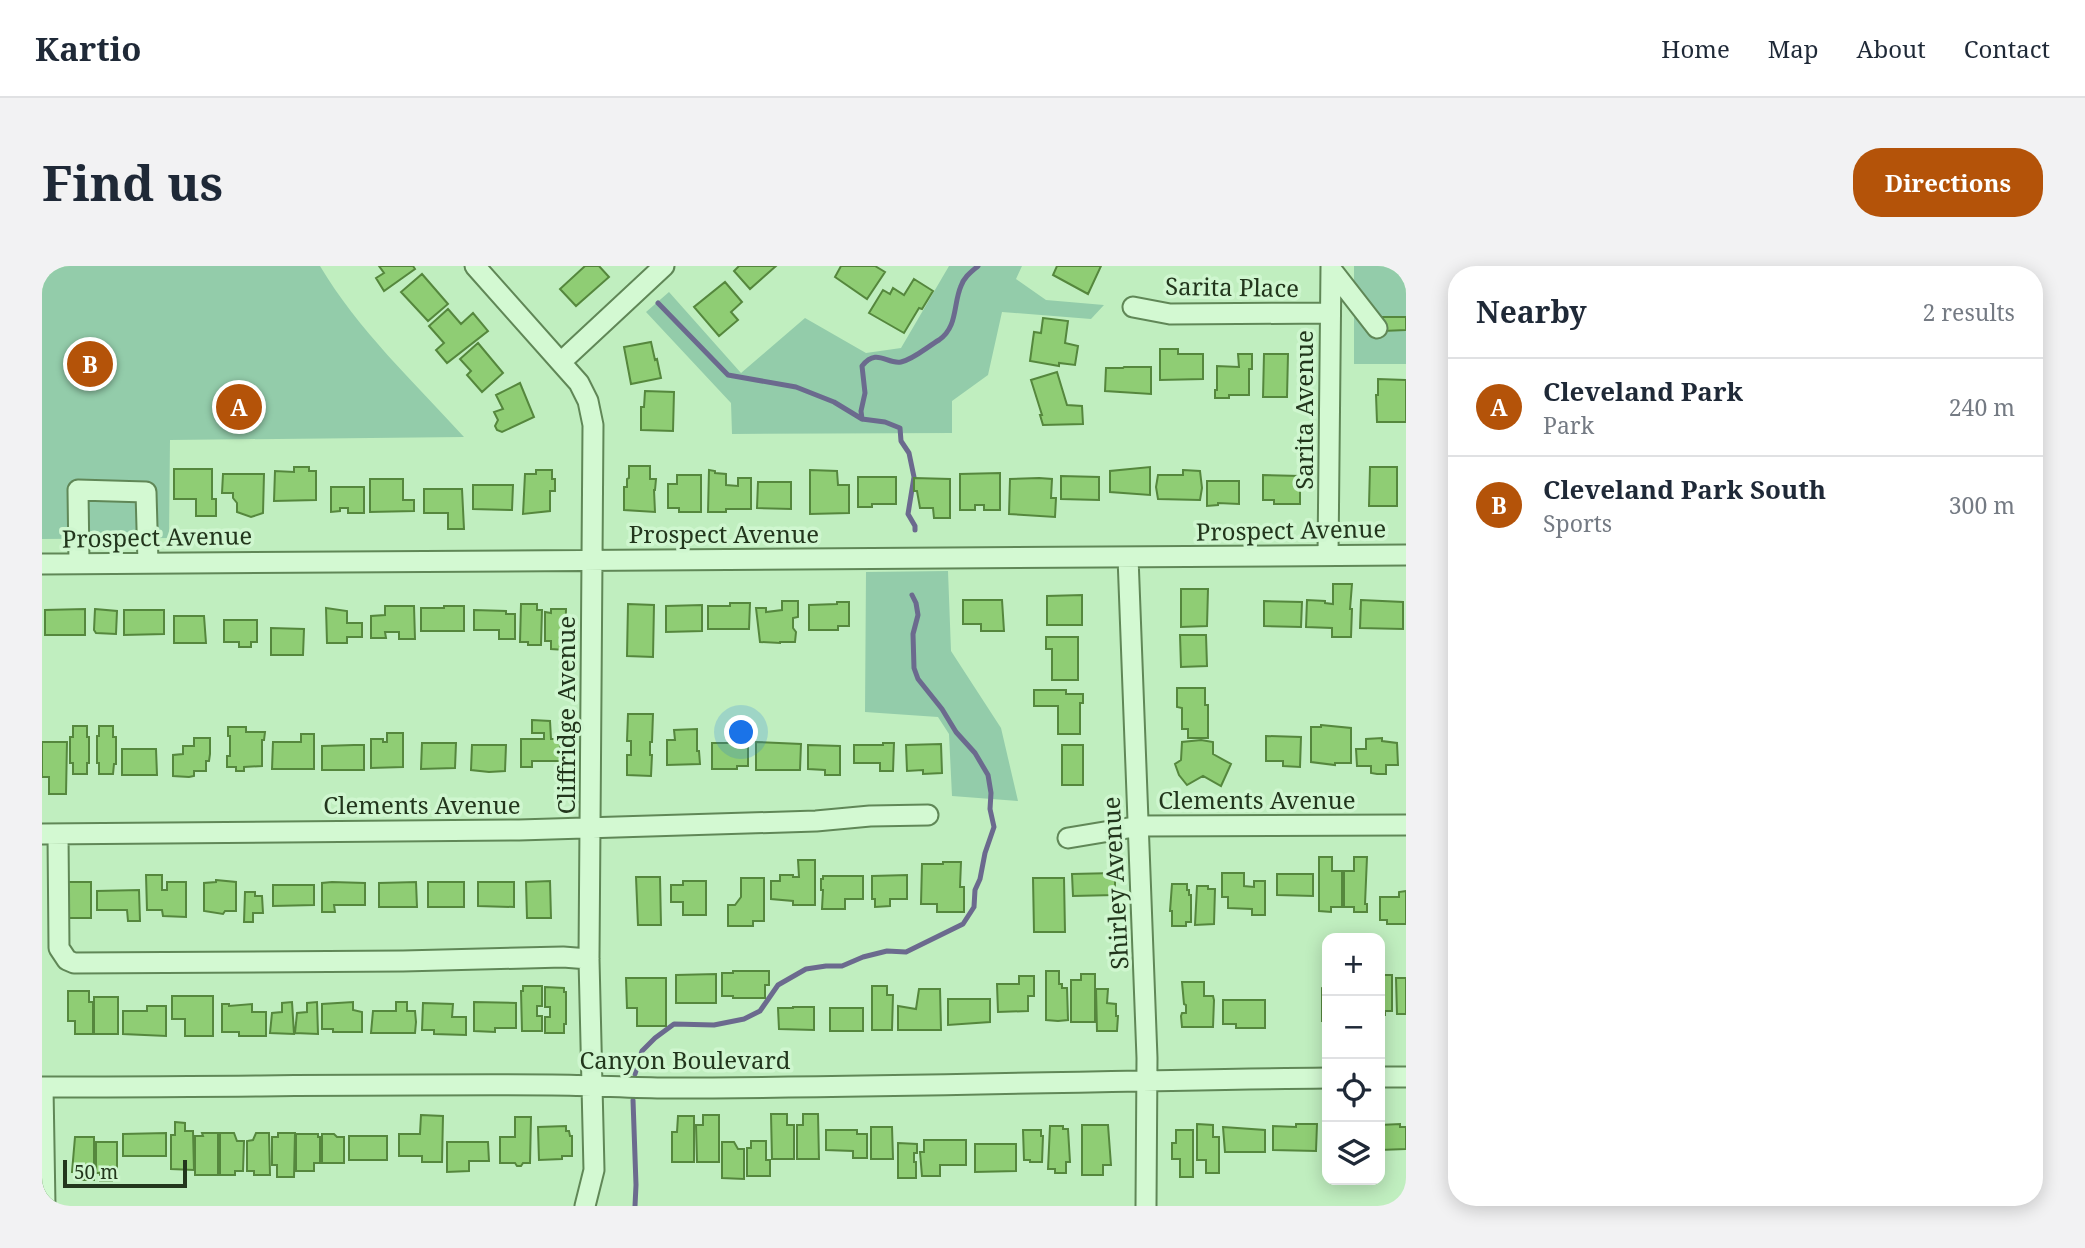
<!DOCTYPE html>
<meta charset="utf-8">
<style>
body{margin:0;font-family:"Noto Serif",serif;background:#f2f2f3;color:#1f2937}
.controls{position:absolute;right:21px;bottom:21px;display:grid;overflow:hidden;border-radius:14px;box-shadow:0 4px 18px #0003}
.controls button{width:63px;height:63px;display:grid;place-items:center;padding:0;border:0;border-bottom:2px solid #e0e1e3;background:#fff;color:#1f2937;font:35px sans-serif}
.scale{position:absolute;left:21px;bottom:18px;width:124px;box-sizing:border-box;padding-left:7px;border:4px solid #22361c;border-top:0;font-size:19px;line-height:24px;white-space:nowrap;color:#22361c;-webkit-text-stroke:5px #cff6cf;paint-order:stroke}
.you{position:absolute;left:700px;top:467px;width:24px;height:24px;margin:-18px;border:5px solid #fff;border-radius:50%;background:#1a73e8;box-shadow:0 0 0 10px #1a73e833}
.badge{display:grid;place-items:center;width:46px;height:46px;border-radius:50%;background:#b45309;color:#fff;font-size:23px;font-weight:700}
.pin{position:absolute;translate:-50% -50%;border:4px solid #fff;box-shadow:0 2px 7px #0006}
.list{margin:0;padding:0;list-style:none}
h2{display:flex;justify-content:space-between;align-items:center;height:91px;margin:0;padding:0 28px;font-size:30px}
h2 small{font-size:23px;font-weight:400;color:#747a83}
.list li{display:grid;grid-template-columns:46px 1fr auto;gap:21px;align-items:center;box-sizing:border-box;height:98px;padding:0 28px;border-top:2px solid #e0e1e3}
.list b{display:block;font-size:26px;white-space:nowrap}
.list p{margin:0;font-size:23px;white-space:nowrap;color:#747a83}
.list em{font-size:23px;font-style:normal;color:#747a83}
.icon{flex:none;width:38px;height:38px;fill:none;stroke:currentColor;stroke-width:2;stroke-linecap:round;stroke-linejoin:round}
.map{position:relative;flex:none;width:1364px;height:940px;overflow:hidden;border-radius:28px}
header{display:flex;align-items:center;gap:42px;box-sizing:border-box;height:98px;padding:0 35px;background:#fff;border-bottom:2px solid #e0e1e3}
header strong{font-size:33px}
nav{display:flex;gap:38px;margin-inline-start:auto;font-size:24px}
.intro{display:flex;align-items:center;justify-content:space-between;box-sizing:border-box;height:168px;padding:0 42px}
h1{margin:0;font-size:49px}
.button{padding:18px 32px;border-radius:28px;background:#b45309;color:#fff;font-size:24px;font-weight:700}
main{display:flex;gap:42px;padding:0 42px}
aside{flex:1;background:#fff;border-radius:28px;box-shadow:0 4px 18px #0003}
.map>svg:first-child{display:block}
.green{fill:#93ccaa}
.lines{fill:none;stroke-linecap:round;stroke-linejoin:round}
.stream{stroke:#6b6a8e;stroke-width:5}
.building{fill:#8fcd74;stroke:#55873d;stroke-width:2}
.minor-casing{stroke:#608757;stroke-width:23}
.minor{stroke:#d3f9d2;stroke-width:19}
.labels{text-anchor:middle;stroke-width:7;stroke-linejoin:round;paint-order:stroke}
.street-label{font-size:24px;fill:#22361c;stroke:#cff6cf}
</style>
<header>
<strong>Kartio</strong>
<nav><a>Home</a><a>Map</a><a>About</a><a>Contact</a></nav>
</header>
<div class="intro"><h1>Find us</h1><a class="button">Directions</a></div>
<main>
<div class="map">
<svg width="1364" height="940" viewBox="0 0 1364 940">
<rect width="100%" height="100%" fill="#c0eebf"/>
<!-- green -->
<path class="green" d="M0 0H278C316 64 372 116 422 171L128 174 127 272 0 273Z
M907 0H980L974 13 1004 34 1062 39 1049 53 960 46 946 109 910 135V167L690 168 689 137 604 46 627 26 699 107 763 52 824 87 859 82Z
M1312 0H1364V98H1312Z
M906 305 909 385 959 462 976 535 910 530 907 468 896 451 823 446 824 306Z"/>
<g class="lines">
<!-- stream -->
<path class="stream" d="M616 37 686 109 754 121 792 136 820 153
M873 264V260L866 248 872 211 867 187 859 175 858 162 843 156 820 153 819 145 823 127 820 100C835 81 845 99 859 96 872 93 885 81 897 74 916 61 911 38 919 20 922 11 929 6 936 0
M593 808 600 785 613 772 632 758 672 759 702 753 718 745 736 719 764 703 784 700H800L821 691 845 685 864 686 921 658 932 641 933 624 938 613 943 587 952 561 948 543 949 527 946 509 933 487 914 466 900 443 876 413 872 402 871 368 876 349 874 337 870 329
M591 834 594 919 593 940"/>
</g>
<!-- building -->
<path class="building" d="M337 0H371L373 3 342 25 334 12 342 7Z
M543 0H557L567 11 534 40 518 23Z
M697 0H734L708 23 692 5Z
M799 0H833L843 6 825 33 793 11Z
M1015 0H1059L1046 28 1011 9Z
M380 8 406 38 386 55 359 26Z
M872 13 891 25 880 43 877 42 862 67 827 47 841 24 848 28 851 22 862 29Z
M683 16 700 36 689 46 696 54 677 70 652 41Z
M406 43 419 58 431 47 446 65 405 97 394 84 402 77 387 60Z
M1341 51H1364V64L1341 65Z
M1001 52 1026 55 1023 77 1036 80 1033 99 1017 97V100L988 95 992 66 999 67Z
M609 76 613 94 615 93 619 112 589 118 582 81Z
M436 77 461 107 440 126 425 109 429 105 418 93Z
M1118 83H1136V88H1161V113L1118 114Z
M1196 88H1210V103H1207V129H1187V132H1173V124H1175V100L1197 101Z
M1222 88H1246L1245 131H1221Z
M1082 101H1109V128L1063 125 1064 102H1081Z
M1015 106 1025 139 1040 140 1041 158 1001 159 998 149H1000L989 114Z
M1336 113 1364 114V156H1335L1334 129H1336Z
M478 117 492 151 460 166 455 164 453 160 456 154 452 146 461 143 454 129Z
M603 125 632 126 631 165 599 164V141H602Z
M587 200H608V213H614L613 224H612L613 246 582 244V221H585V213L587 212Z
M252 201H267V205H274V234L232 235 233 205 252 206Z
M1108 201V229L1068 226V205Z
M1328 201H1355V240H1327Z
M132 203H170V233H174V250H154V233H132Z
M494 204H510V213H513V225H508V245L481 248 483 208H494Z
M667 204 673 205V207L684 208V219L696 220V212H709V243H684V246H666Z
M768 204 795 205 796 219H807V247L768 248Z
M1141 204 1158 205 1160 222 1158 234 1116 233 1114 221 1116 209H1141Z
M958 207V244H942V239H933V244H918V208Z
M181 208H222L221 247 209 251 195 246V237L191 232V227H180Z
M635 209H659V246H637V242H626V218H635Z
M1221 209 1258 210V238H1232V234H1221Z
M1019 210 1057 211V234L1019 233Z
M816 211H854V238H830V241H816Z
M872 212 908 213V252H892L891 242H878L875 225H872Z
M997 212 1010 213 1009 232H1014L1013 251 967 248 968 213Z
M328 213H361V234H372V245L328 246Z
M1165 215H1197V238L1176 237V239L1165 240Z
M716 216H749V243L715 242Z
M431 219H471L470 244 431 243Z
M289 221H322V247H306V242H298V245L289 246Z
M382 223H420L422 263H406V247H382Z
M1291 318H1310L1308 343H1310L1309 371H1290V362L1264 361 1265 334 1283 335V337L1291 338Z
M1139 323H1166L1165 360 1139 361Z
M1040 329V359H1005V330Z
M921 334H960L962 365H939V358H921Z
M1319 334 1361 336V363L1318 362Z
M740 335H756V351L751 352V362L754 366 753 376H738V377L718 376 714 342H724V346L740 344Z
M1222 335 1260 336 1259 361 1222 360Z
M795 336H807V360H796V364H767V339L795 338Z
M688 337H708L707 363H666V340H688Z
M479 338H495V344H500L499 379H486V376H478Z
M586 338 612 339 611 391 585 390Z
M660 339V365L624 366V340Z
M343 340H372L373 373H357V366H343L344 372H329V350L343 349Z
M402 340H422V365H379V342H402Z
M284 342 305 345V357H320V371H305V377H285Z
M43 343V369H3V344Z
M53 343 75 345 74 368 54 367 52 364Z
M509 343H524L523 384 509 383V375H503V346L509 347Z
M82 344H122V368L82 369Z
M432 344 464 345V348H473V373H457V364H432Z
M132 350H162L164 377H132Z
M182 354H215V376H209V381H197V376H182Z
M229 362 262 363 261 389H229Z
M1138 369H1164L1165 400 1139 401Z
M1004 371H1036V414H1010V383H1004Z
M1135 422H1163V439H1166V472H1146V463H1140V442L1135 441Z
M992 424H1024V428H1041V437H1038V468H1016V440H992Z
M586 448H611L610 476H608V489H610L609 510 585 509V489H589V475H585Z
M490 454 508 455 509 473H518V495H490V501H479V473H502V467H490Z
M1279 459 1309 462V497H1293V499L1269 496V461H1279Z
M31 460H45V471H47V497H45V508H31V497H28V471H31Z
M57 460H71V471H74V498H72L71 508H57V497H55V470H57Z
M186 461H204V466H223L222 474H220V500L202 501V505H194V501H185V490H188V470H186Z
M655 463V485H657L658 498 625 499V474H633L632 464Z
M345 467H361V501L329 502V473H341V476H345Z
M259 468H272V503H230L231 476H259Z
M1224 470 1259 471 1258 501 1241 500V495H1224Z
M152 472H168V488L167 495H164V505H152V510L147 511 131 510V489L141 488V480H152Z
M1340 472V475L1355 477 1356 499H1344V508H1335L1329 507V500H1315L1314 483H1324V473Z
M1159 474 1171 476V488L1189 498 1179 520 1161 510 1145 519 1137 509 1133 498 1139 494 1140 476Z
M0 476H25L24 528H7V511H0Z
M714 476 759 478 758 504H714Z
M380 477H414L413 502 379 503Z
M670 477H706V500H695V503H670Z
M841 477H852L851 505H838V497H812V479H841Z
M899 478 900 507 881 508V504L865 505 864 479Z
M312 479H322V504H280V480Z
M430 479H464L463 505 447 506 429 504Z
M766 479 798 480V509H783V504L766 503Z
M1020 479H1041V519H1020Z
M80 483H114L115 509H80Z
M1277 591H1290V605H1300V641H1289V646L1277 645Z
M1312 591H1325L1323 638H1325V646H1312V641H1302V605H1312Z
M756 594H773V639H751V635L729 633V615H738V609H751V611H757Z
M901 596H919L918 621H922V646H895V638H879L880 598H901Z
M1073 607V629L1031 630 1030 608Z
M1180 607H1202V620L1212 621V615H1223V649H1210V643L1186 642V631H1180Z
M1235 608H1271V630L1235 629Z
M104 609H120V624H125V616H144V651L121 650 120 644H105Z
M865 609V633H848V640L833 641V633H830V610Z
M781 610H821V633H803V643H780L781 624H779V613H781Z
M594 611H618L619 659H596Z
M699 612H722V655H711V660H686V639H693L699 631Z
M991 612H1022L1023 666H992Z
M174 614 194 616V645H183L181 648 162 645V617L174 616Z
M508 615 509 652H485L484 616Z
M641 615H664V649H641V636H629V619H641Z
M26 616H49V652H26Z
M290 616 323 617V639H292L293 646H280V617Z
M374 616 375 641H337V617Z
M386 616H422V641H386Z
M436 616H472V641L436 640Z
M1130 618H1145V624H1147V629H1149V656H1144V660H1130V645H1128Z
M231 619H272V639L231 640Z
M1155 620H1166V623H1173L1172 658 1153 659Z
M97 624 98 655H86L85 644H55V625Z
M1364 625V658H1345V654H1338V631H1357V626Z
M203 626H213V630H220L221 647H211V656H202Z
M691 705H727V719H723V732H691V730H680V707H691Z
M1004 705H1017V718H1020V722H1025L1026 754 1016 755 1004 754Z
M674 708V737H634V709Z
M1039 708H1053V756H1029V714H1039Z
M1338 709H1350V745H1343V749H1338Z
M977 710H992V730H986V745L956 746 955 718H977Z
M584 712H624V760H595V742H585Z
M1354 712H1364V748H1355Z
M1140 716H1162V730H1171L1172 734 1171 761H1140L1139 750 1140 747H1144V739L1142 738Z
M481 720H500V740H495V750H500V765H480L479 725H481Z
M830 720H845V729H851L850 764H830Z
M503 721 522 722V726H524V758H522V767H503V751H508V741H503Z
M1285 721V755H1280V722Z
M877 723H898L899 764H856V740L874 743Z
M1054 723H1066L1065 737 1074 738V750H1076L1075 765H1055Z
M26 725H47V736H51V768H33V755H26Z
M130 730H171V770H143V753H130Z
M52 731H76V768H52Z
M906 733H948V756L906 759Z
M1181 734H1223V762H1194V758H1181Z
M250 736 252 768 228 767 230 747 240 746V737Z
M275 736 276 768 253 767 255 747 265 746V737Z
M311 736V744L320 746V766H291V763H280V738Z
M354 736H365V745H373L374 756 373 767H329L331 745H354Z
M432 736 474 737V762H453V766L432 765Z
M381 737 411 738 410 751H424V769L392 768V764H380Z
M180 738H187V740L210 738V746H224V770H197V766H180Z
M105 740H124V770L81 768V745H105Z
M751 741H772V764L737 763 736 742H751Z
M788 742H821V765H788Z
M729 848H745V859H752V893H730Z
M761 848H776L777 893H755V859H761Z
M379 849 401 850 400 896H380V890H357V868H378Z
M661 849H677V896H655L654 859H661Z
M636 850H652V896H630V866H635Z
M473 851H489L488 897H481L479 900H475L473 897H458V871H473Z
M133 856 143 857V865H151L152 904 129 903V869H133Z
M1155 858 1171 859V871H1177V907H1164V894H1155Z
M1254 858H1275L1274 885 1231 884V860L1254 861Z
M1358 858V861H1364V883L1338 884V859Z
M1040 859H1066L1069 899H1061V909H1040Z
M524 860V865H527L528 870H530V890H520V893L497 894 496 861Z
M1008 860H1021V863H1026L1028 896H1024V907H1013V903H1006Z
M829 861H850L851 893H829Z
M1181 861 1223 864V886H1183Z
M784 864H815V868H825V892H811V885L784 884Z
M981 864H999V870H1001L1000 896H988V894H982Z
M1134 864H1151V911H1138V893H1130V877H1134Z
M124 867V890H81V868Z
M160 867H176V909H153V870H161Z
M178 867H192L195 875H202L201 905H193V909H178Z
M214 867H227L228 909H212V905H205V875L211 874Z
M236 867H253L252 911H235V899H230V871H236Z
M254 868H276V871H278V897H272V905H254Z
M280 868H292L295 871H302V897H280Z
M307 870H345V894H307Z
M33 871H52V914H39V906H30Z
M882 874H924V899H898V910H880L878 886H882Z
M709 875H724V894H728V910H705V882H709Z
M54 876H75V909H70V915H58V907H54Z
M405 876H446L447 895H427V905L405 906Z
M680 876H692L696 883H702V913L680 912Z
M856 877 875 878V887H872V896H874V912H856Z
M933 878H974V905L933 906Z"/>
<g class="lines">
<defs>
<path id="minor" d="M433 0 537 117 546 135 551 159 547 693 552 904 543 940
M1289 3 1335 62
M1091 41 1128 48 1288 47
M519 96 622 0
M1286 289 1289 0
M1086 291 1105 792 1104 940
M37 297 36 224 104 226 106 297
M0 298 1364 289
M0 568 477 564 774 555 828 550 886 549
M16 568 17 682 25 694 32 697 361 695 521 691 547 693
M1026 572 1098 560 1364 559
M1338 811H1364
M0 821C170 821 340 818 510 819 549 819 588 822 626 822 846 822 1066 814 1285 812
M1 821 3 940"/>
</defs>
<!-- minor casing -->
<use href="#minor" class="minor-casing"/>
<!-- minor -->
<use href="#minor" class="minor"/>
</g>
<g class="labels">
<!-- street labels -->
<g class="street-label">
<text transform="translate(1190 22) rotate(1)" y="8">Sarita Place</text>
<text transform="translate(1263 144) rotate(-90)" y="8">Sarita Avenue</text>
<text transform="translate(1249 265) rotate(-1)" y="8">Prospect Avenue</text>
<text x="682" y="277">Prospect Avenue</text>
<text transform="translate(115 272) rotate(-1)" y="8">Prospect Avenue</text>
<text transform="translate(525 449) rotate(-90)" y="8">Cliffridge Avenue</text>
<text x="1215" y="543">Clements Avenue</text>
<text x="380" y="548">Clements Avenue</text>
<text transform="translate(1074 617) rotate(-93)" y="8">Shirley Avenue</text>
<text x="643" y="803">Canyon Boulevard</text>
</g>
</g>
</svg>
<div class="controls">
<button>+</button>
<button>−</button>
<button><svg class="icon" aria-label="locate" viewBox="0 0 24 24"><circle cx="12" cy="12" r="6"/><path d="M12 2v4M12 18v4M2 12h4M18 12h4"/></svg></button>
<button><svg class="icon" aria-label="layers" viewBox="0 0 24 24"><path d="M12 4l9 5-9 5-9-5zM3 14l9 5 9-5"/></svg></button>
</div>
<div class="scale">50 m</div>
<div class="you"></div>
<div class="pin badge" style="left:197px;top:141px">A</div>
<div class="pin badge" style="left:48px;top:98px">B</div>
</div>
<aside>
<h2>Nearby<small>2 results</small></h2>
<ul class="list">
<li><span class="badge">A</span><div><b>Cleveland Park</b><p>Park</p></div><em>240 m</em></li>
<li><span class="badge">B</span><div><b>Cleveland Park South</b><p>Sports</p></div><em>300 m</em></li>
</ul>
</aside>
</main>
